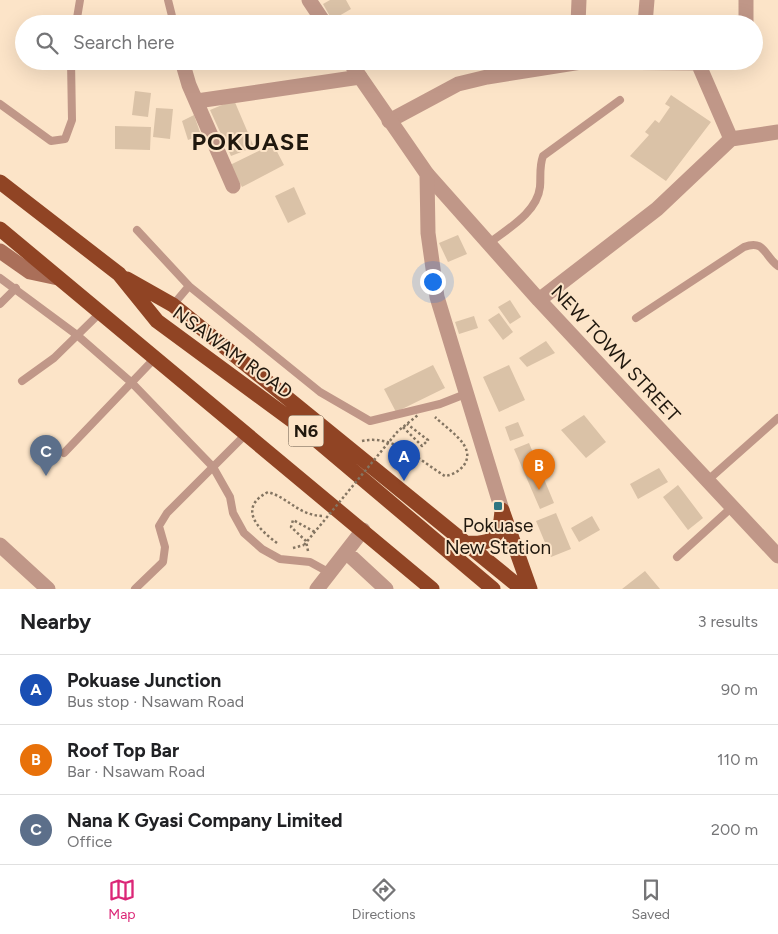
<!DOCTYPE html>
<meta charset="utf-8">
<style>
body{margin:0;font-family:Figtree,sans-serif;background:#f2f2f2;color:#202124}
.you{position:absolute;left:432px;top:281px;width:18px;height:18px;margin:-12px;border:4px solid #fff;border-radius:50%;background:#1a73e8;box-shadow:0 0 0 8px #1a73e833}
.badge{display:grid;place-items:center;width:32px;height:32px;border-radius:50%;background:#db2777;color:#fff;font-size:16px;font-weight:700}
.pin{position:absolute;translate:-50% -41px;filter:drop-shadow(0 1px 2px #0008)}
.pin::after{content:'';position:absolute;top:26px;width:18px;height:15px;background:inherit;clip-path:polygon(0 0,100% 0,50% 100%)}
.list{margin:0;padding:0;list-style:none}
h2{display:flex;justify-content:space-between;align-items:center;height:65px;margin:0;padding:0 20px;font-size:21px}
h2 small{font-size:16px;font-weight:400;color:#757577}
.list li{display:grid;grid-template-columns:32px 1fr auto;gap:15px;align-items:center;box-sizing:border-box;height:70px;padding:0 20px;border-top:1px solid #e0e0e0}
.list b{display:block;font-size:19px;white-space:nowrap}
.list p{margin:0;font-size:16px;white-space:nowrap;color:#757577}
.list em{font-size:16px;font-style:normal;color:#757577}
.icon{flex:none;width:28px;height:28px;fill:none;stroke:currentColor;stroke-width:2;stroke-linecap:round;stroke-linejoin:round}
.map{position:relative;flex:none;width:778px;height:589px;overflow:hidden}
.search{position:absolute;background:#fff;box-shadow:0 5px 20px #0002;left:15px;right:15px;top:15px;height:55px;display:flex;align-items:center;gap:12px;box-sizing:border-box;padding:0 18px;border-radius:28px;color:#757577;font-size:19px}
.sheet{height:275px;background:#fff}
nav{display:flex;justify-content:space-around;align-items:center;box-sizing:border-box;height:70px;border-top:1px solid #e0e0e0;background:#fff;font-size:14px;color:#757577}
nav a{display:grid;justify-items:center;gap:2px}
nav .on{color:#db2777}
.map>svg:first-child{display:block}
.building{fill:#dac2a7}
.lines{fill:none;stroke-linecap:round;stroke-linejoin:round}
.path{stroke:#847562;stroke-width:2.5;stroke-dasharray:2.5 2.5;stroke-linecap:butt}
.service{stroke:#c09788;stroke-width:8}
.minor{stroke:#c09788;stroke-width:15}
.tertiary{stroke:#c09788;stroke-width:15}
.secondary{stroke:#aa6f59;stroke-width:15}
.trunk{stroke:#904424;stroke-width:15}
.path-bridge{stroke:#847562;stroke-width:2.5;stroke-dasharray:2.5 2.5;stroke-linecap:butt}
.poi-dot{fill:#2e7681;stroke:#fce4c8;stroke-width:2}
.labels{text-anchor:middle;stroke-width:4;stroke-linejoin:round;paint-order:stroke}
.shield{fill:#fce4c8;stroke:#625546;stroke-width:1}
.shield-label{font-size:18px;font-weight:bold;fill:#20180e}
.street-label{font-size:19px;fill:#20180e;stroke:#fce4c8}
.poi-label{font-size:19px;fill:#20180e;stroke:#fce4c8}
.district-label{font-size:24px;font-weight:bold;letter-spacing:1px;fill:#20180e;stroke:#fce4c8}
</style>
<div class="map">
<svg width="778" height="589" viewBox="0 0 778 589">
<rect width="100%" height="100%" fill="#fce4c8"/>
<!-- building -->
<path class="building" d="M330 0H346L351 9 332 20 323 4Z
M135 91 151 93 148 117 132 115Z
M671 95 711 122 666 181 630 156 649 135 645 132 655 120 659 123 670 107 665 104Z
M234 100 254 147 231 156 210 110Z
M156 108 173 109 170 139 153 137Z
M194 115 201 135 188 140 182 121Z
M115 126 151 127 150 150 115 149Z
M273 144 284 165 242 187 230 165Z
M294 187 306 214 288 223 275 196Z
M458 235 467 254 448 262 439 243Z
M510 300 521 317 510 324 498 307Z
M499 313 513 332 503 340 488 320Z
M474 316 478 328 459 334 455 322Z
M546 341 555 353 527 367 519 358Z
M433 365 445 388 396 412 384 389Z
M509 365 525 400 499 412 483 377Z
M584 415 606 442 586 458 561 430Z
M518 422 524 436 510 441 505 427Z
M529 443 554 503 540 509 514 449Z
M659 468 668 482 638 499 630 484Z
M678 485 703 518 688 530 663 497Z
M556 513 571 549 551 557 536 521Z
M592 516 600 530 579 542 571 528Z
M645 571 660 589H622Z"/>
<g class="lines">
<!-- path -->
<path class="path" d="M403 427 422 446 428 440 407 424
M362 441C394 434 420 461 445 476 459 474 474 461 464 445 458 435 443 425 435 417
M277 543C258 529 237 508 268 492 289 498 298 515 322 516
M293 548 304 545
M308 551 306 541 291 527 293 520 315 532"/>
<!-- service -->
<path class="service" d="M168 0 174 24
M76 24 80 0
M0 104 51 141 65 139 72 120 71 61
M137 230 189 286
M488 244C507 229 537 213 540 187 541 176 539 167 543 156L620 100
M0 278 77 335 132 383 213 467 230 497 233 513 244 533 262 549 280 559 310 562 330 573
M0 304 16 288
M173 305 189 286 320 392 370 421 440 404 468 393
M636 318 744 247C765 239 764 256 778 266
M22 381 54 358 101 312
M64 453 155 358
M708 480 778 418
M677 557 731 508
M135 589 163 562 165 547 159 526 167 513 246 434"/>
<!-- minor -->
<path class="minor" d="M746 0V24
M578 24 579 0
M645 24 647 0
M182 61 189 85 233 186
M698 63 731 139
M197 101 360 77
M389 121 458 84 487 77 581 62 698 63 719 61
M427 174 539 300 778 556
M539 300 657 209 731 139 778 132
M0 545 48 589
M346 552 386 589
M317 589 363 530"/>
<!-- tertiary -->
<path class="tertiary" d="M309 0 325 24
M349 61 427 174 428 233 437 297 502 510"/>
<!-- secondary -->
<path class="secondary" d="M0 251 30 272 58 278"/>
<!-- trunk -->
<path class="trunk" d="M0 182 119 274 157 321 301 427 493 589
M0 229 432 589
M127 279 173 305 522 589
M502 510 530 589
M463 543C491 545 500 540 502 511"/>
<!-- path-bridge -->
<path class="path-bridge" d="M304 545 398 431 418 415"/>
</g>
<!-- markers -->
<rect class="poi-dot" x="493" y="501" width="10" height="10" rx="2.5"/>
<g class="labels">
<!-- shield labels -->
<rect class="shield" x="288.5" y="415.5" width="35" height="31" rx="4"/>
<g class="shield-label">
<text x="306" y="437">N6</text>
</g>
<!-- street labels -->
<g class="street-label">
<text transform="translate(233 352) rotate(36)" y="7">NSAWAM ROAD</text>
<text transform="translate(616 353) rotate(47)" y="7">NEW TOWN STREET</text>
</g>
<!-- poi labels -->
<g class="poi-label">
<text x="498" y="532">Pokuase<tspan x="498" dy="22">New Station</tspan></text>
</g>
<!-- district labels -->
<g class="district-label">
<text x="251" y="150">POKUASE</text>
</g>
</g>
</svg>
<div class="you"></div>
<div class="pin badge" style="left:404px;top:481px;background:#1a4fb4">A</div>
<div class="pin badge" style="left:539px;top:490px;background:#e8710a">B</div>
<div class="pin badge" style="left:46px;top:476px;background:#5c6f8a">C</div>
<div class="search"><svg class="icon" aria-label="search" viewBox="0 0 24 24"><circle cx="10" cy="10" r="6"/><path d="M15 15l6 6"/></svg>Search here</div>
</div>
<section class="sheet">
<h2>Nearby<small>3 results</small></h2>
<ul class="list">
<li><span class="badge" style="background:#1a4fb4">A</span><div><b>Pokuase Junction</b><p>Bus stop · Nsawam Road</p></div><em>90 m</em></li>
<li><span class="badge" style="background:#e8710a">B</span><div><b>Roof Top Bar</b><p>Bar · Nsawam Road</p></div><em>110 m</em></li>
<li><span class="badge" style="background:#5c6f8a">C</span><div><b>Nana K Gyasi Company Limited</b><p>Office</p></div><em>200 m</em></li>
</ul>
</section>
<nav>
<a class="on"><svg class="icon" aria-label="map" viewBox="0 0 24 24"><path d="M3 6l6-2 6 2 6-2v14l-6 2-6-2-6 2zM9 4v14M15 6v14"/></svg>Map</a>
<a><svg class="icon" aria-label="directions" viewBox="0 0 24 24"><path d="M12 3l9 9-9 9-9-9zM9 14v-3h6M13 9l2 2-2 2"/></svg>Directions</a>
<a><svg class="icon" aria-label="saved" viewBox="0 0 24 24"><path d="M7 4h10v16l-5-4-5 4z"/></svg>Saved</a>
</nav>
